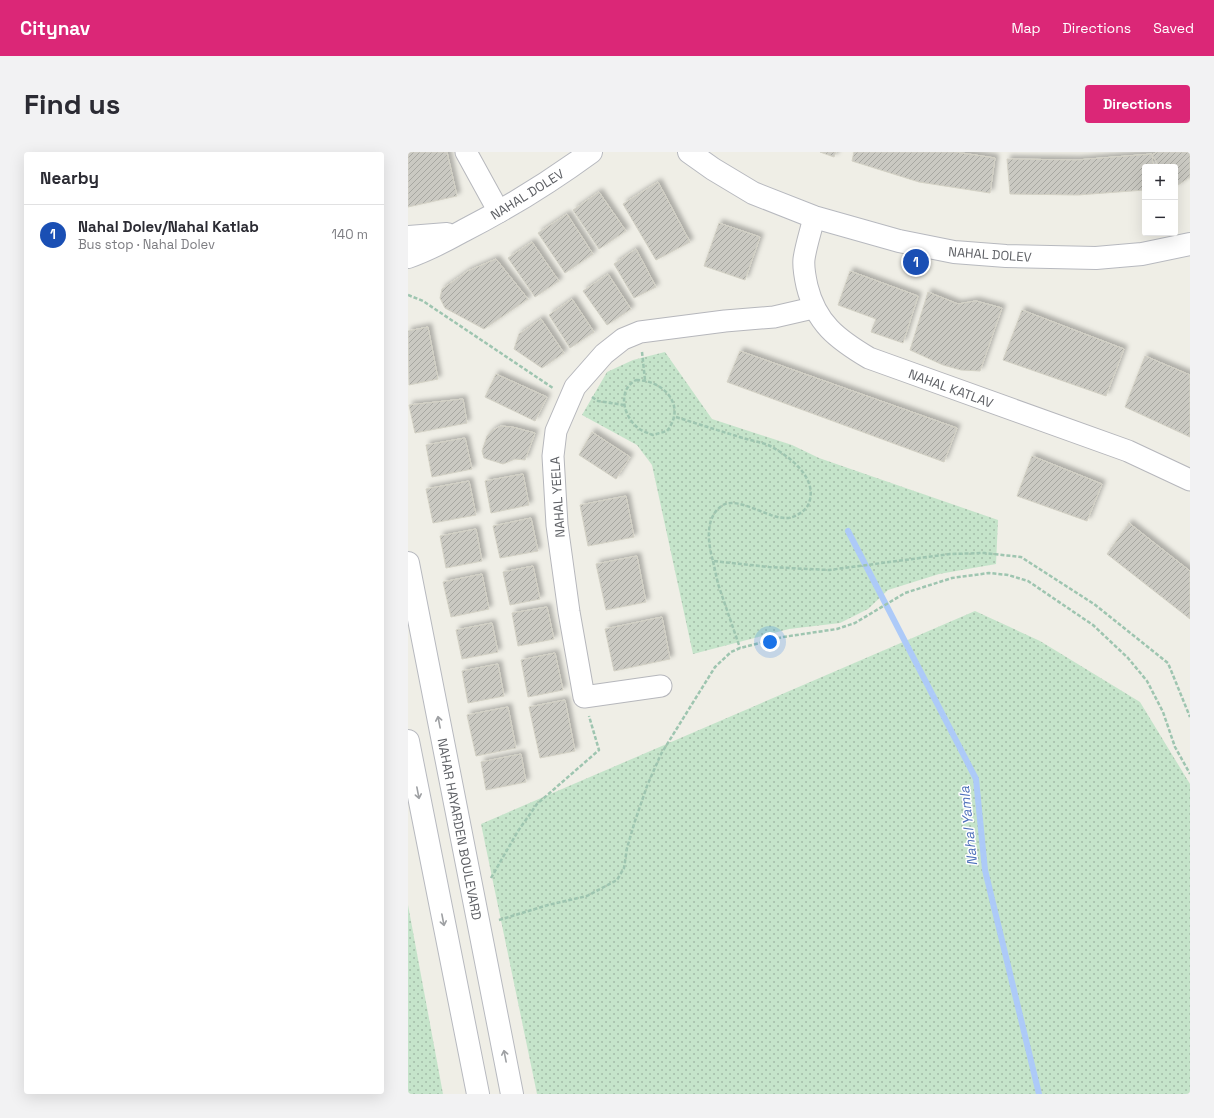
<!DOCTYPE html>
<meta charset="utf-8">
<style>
body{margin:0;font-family:"Space Grotesk",sans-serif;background:#f2f2f3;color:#2b2b33}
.controls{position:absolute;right:12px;top:12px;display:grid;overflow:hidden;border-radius:4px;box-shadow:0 4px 16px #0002}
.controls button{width:36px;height:36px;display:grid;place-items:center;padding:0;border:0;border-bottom:1px solid #e1e1e2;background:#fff;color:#2b2b33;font:20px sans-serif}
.you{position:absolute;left:362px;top:490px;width:14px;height:14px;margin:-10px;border:3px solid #fff;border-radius:50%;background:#1a73e8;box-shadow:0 0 0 6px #1a73e833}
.badge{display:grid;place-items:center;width:26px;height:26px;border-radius:50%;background:#db2777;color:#fff;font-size:13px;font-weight:700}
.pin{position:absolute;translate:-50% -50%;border:2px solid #fff;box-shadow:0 1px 4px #0006}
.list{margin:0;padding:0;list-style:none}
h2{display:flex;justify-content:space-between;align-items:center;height:52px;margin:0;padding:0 16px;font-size:17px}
h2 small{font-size:13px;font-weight:400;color:#7c7c81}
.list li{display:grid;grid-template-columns:26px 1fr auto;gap:12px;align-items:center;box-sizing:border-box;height:60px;padding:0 16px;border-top:1px solid #e1e1e2}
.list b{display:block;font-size:15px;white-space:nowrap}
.list p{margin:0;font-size:13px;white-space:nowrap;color:#7c7c81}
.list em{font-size:13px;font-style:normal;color:#7c7c81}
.map{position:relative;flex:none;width:782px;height:942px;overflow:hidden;border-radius:4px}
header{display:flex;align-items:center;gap:24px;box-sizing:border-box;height:56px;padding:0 20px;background:#db2777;color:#fff}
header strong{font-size:19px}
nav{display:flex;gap:22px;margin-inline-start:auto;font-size:14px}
.intro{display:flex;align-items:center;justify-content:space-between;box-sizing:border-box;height:96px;padding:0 24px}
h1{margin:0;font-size:28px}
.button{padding:10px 18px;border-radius:4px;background:#db2777;color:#fff;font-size:14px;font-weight:700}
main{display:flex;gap:24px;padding:0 24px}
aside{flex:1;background:#fff;border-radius:4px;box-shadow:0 4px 16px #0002}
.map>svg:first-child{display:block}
.grass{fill:url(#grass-dots)}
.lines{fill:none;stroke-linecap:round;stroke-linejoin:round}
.stream{stroke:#adcaf8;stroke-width:6}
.building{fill:url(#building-hatch);stroke:#d3d1c5;filter:url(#shadow)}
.street-casing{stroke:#b6b7bc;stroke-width:23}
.secondary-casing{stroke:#b7b9bf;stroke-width:24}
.path{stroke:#9ec5b0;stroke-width:2.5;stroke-dasharray:4 2;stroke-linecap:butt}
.street{stroke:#fff;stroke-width:21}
.secondary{stroke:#fff;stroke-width:22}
.oneway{stroke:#9ea0a3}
.labels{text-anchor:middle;stroke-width:3;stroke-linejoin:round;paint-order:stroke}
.street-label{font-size:13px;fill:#5e6065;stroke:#fff}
.water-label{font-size:14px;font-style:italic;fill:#5072bb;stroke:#fff}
</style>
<header>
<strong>Citynav</strong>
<nav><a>Map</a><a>Directions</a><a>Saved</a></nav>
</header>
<div class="intro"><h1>Find us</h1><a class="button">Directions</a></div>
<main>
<aside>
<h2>Nearby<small></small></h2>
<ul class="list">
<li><span class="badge" style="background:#1a4fb4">1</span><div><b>Nahal Dolev/Nahal Katlab</b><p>Bus stop · Nahal Dolev</p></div><em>140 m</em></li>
</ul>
</aside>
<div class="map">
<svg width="782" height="942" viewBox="0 0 782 942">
<defs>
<pattern id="grass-dots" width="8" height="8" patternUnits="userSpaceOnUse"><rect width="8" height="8" fill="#c5e4ca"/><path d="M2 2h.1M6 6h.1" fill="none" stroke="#a3bca8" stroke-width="1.8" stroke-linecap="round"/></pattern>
<pattern id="building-hatch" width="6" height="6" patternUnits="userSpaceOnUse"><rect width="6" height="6" fill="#cac9c2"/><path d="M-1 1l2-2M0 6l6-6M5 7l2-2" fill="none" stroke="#a7a7a1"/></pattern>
<filter id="shadow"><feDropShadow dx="3.5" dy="-3.5" stdDeviation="2" flood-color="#0004"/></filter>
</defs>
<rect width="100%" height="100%" fill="#efeee6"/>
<!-- grass -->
<path class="grass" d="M257 200 304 267 384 293 411 306 590 368 588 412 531 422 480 438 460 457 432 471 381 477 285 502 244 313 229 293 174 263 199 220 225 208Z
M567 459 632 489 732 550 782 632V942H129L73 672Z
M0 753 35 942H0Z"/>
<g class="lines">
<!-- stream -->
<path class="stream" d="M440 379 568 627 577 718 631 942"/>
</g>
<!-- building -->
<path class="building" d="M0 0H39L49 44 0 55Z
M412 0H428L426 5Z
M446 0H547L587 6 582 41 511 30 444 9Z
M749 0H782V25L767 35V15H752L744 3Z
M744 2 745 15H737V38L670 43 602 42 599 7 669 8Z
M250 30 282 90 248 108 215 52Z
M191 40 218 79 191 97 165 58Z
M159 62 185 102 157 121 130 81Z
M311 71 352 85 337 128 296 114Z
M124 90 151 129 127 145 100 106Z
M228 97 248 135 226 146 206 112Z
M88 107 120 147 76 177 37 156 32 146 34 137 60 119Z
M442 119 510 144 495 191 463 180 468 167 430 153Z
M200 122 223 157 199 173 175 139Z
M520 140 550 152 568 149 594 156 572 219 553 218 535 213 502 198Z
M164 147 186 180 162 196 141 163Z
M614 158 716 197 698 244 595 208Z
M133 167 156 201 134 216 106 197 111 182Z
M20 175 30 227 1 233 0 179Z
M332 199 549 276 536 310 319 230Z
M737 204 782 223V285L717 255Z
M88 222 139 245 127 269 77 245Z
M55 247 59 271 7 281 1 253Z
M93 274 104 275 127 281 117 308 107 307 95 312 76 306 74 299 79 284 85 278Z
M184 280 222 305 208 327 171 303Z
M57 286 64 317 24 325 18 293Z
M624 304 694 332 679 369 609 344Z
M115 322 121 353 83 361 77 329Z
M61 329 68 363 25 371 18 337Z
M218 344 226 385 180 394 172 353Z
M123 366 130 399 92 406 85 374Z
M721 371 782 419V467L699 402Z
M68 377 74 409 38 416 32 384Z
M229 404 238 450 198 458 188 412Z
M125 414 132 447 102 453 95 420Z
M74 422 81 457 43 465 35 430Z
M139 455 146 487 110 494 104 461Z
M254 465 262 507 206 519 197 477Z
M84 471 90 500 54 507 48 478Z
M147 501 155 538 120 545 113 508Z
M90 512 96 544 60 551 54 519Z
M157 548 167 599 132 606 121 555Z
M100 555 108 596 68 604 59 563Z
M113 602 118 630 78 638 73 610Z"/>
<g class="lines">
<defs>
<path id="street" d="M58 0 91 60
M406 65C403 79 398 93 396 107 395 116 397 125 399 134 408 171 429 187 461 206L720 299 782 328
M253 534 176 545 161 460 149 373 145 304 148 279 167 235 196 202 215 187 232 180 317 169 366 165 405 156"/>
<path id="secondary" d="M281 0 305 17 345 41 406 65 491 89 546 100 598 104 688 106 734 102 782 92
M0 85 39 82
M0 105C20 98 37 89 55 79 100 56 142 30 183 0
M0 411 104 942
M0 589 70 942"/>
</defs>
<!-- street casing -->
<use href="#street" class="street-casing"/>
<!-- secondary casing -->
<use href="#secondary" class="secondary-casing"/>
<!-- path -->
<path class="path" d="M0 143 15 149 145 236
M234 200 237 228
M228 228C256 228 279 254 259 279L245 283C240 281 234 279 230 276 215 264 209 238 228 228Z
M184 245 190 249 216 253
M268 265C290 272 312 279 335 286 344 289 355 290 364 295 382 305 410 326 401 351 398 359 388 365 380 366 362 368 331 344 315 353 296 365 300 391 305 409L361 415 421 418 542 402 576 401 613 405 686 452 760 511 782 565
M305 409 310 432 332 496
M83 726 110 679 129 652 191 598 181 564
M91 768 140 753 179 744 209 728 216 716 219 696 227 669 239 634 253 602 307 515 323 500 332 496 375 485 429 477 447 471 497 441 544 426 581 421 600 423 620 429 685 473 720 506 739 529 755 560 767 595 782 622"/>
<!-- street -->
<use href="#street" class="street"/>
<!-- secondary -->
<use href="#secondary" class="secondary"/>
</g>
<!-- one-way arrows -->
<defs><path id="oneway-shaft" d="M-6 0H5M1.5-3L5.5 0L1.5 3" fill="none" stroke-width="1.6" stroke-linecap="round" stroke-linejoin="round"/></defs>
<g class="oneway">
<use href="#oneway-shaft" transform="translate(31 570) rotate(-101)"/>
<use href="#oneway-shaft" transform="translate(10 641) rotate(79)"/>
<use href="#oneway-shaft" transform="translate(35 768) rotate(79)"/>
<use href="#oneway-shaft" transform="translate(97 904) rotate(-101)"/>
</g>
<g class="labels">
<!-- street labels -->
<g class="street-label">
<text transform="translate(119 42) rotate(-32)" y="5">NAHAL DOLEV</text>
<text transform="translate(582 102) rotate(4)" y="5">NAHAL DOLEV</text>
<text transform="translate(543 236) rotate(20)" y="5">NAHAL KATLAV</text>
<text transform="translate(149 345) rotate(-94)" y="5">NAHAL YEELA</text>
<text transform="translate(52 677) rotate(79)" y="5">NAHAR HAYARDEN BOULEVARD</text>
</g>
<!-- water labels -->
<g class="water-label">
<text transform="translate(560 674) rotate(-96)" y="5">Nahal Yamla</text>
</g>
</g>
</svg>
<div class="controls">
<button>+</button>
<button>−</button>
</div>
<div class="you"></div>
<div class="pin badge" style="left:508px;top:110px;background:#1a4fb4">1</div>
</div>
</main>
